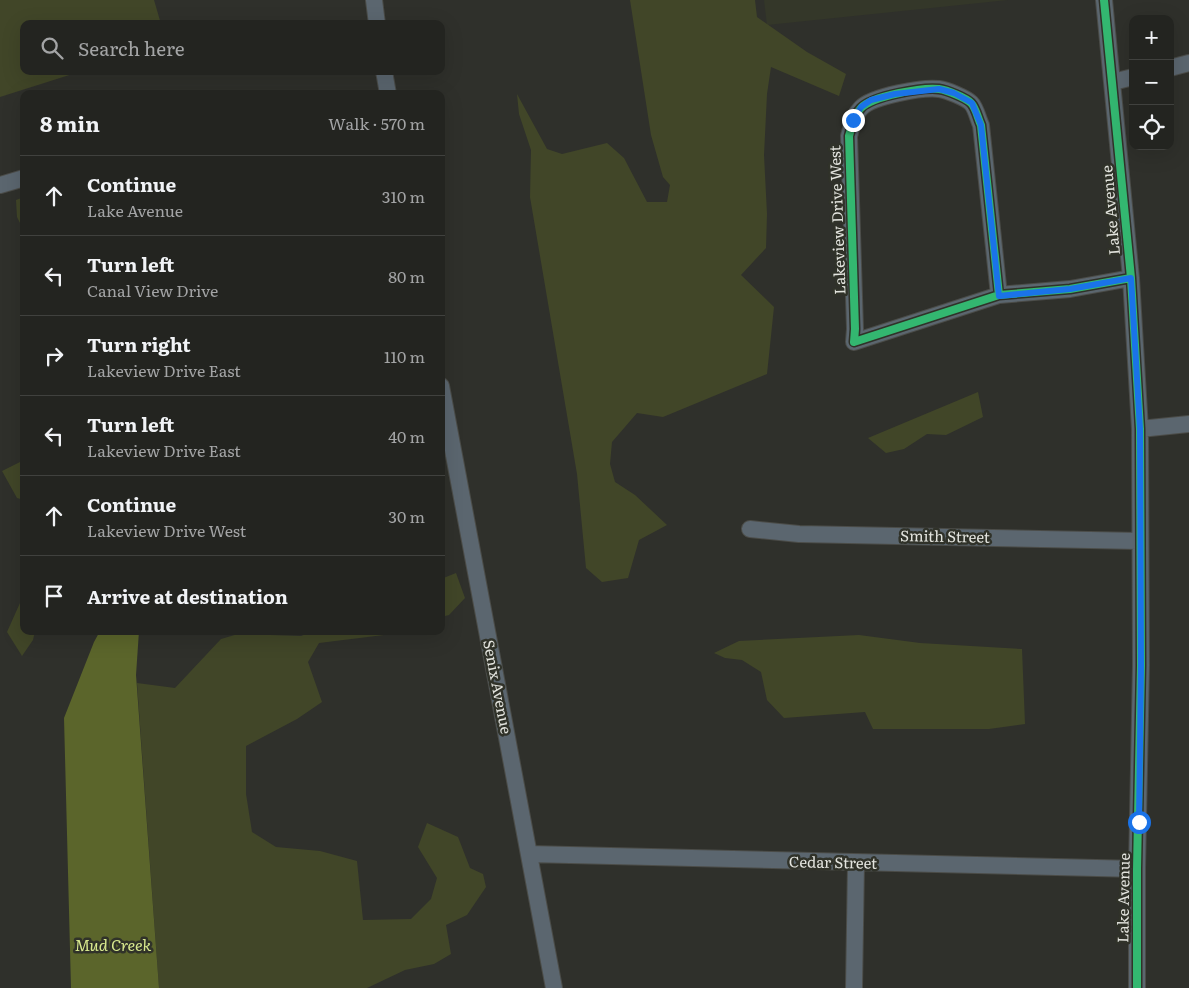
<!DOCTYPE html>
<meta charset="utf-8">
<style>
body{margin:0;font-family:Literata,serif;background:#2b2c29;color:#f1f3f6}
.controls{position:absolute;right:15px;top:15px;display:grid;overflow:hidden;border-radius:10px;box-shadow:0 5px 20px #0002}
.controls button{width:45px;height:45px;display:grid;place-items:center;padding:0;border:0;border-bottom:1px solid #40413e;background:#232420;color:#f1f3f6;font:25px sans-serif}
.stop{position:absolute;width:15px;height:15px;margin:-11px;border:4px solid #1a73e8;border-radius:50%;background:#fff}
.stop.end{background:#1a73e8;border-color:#fff;box-shadow:0 1px 5px #0008}
.list{margin:0;padding:0;list-style:none}
h2{display:flex;justify-content:space-between;align-items:center;height:65px;margin:0;padding:0 20px;font-size:21px}
h2 small{font-size:16px;font-weight:400;color:#a3a4a5}
.list li{display:grid;grid-template-columns:32px 1fr auto;gap:15px;align-items:center;box-sizing:border-box;height:80px;padding:0 20px;border-top:1px solid #40413e}
.list b{display:block;font-size:19px;white-space:nowrap}
.list p{margin:0;font-size:16px;white-space:nowrap;color:#a3a4a5}
.list em{font-size:16px;font-style:normal;color:#a3a4a5}
.icon{flex:none;width:28px;height:28px;fill:none;stroke:currentColor;stroke-width:2;stroke-linecap:round;stroke-linejoin:round}
.map{position:relative;flex:none;width:1189px;height:988px;overflow:hidden}
.search{position:absolute;background:#232420;box-shadow:0 5px 20px #0002;left:20px;top:20px;width:425px;height:55px;display:flex;align-items:center;gap:12px;box-sizing:border-box;padding:0 18px;border-radius:10px;color:#a3a4a5;font-size:19px}
.panel{position:absolute;background:#232420;box-shadow:0 5px 20px #0002;left:20px;top:90px;width:425px;height:545px;border-radius:10px}
.map>svg:first-child{display:block}
.built{fill:#343729}
.green{fill:#414628}
.water{fill:#5b652b}
.lines{fill:none;stroke-linecap:round;stroke-linejoin:round}
.minor-casing{stroke:#4b4c48;stroke-width:18}
.minor{stroke:#5b666f;stroke-width:16}
.cycleway-casing{stroke:#303229;stroke-width:11}
.cycleway{stroke:#33b770;stroke-width:8}
.route{stroke:#1a73e8;stroke-width:6}
.labels{text-anchor:middle;stroke-width:5;stroke-linejoin:round;paint-order:stroke}
.street-label{font-size:15px;fill:#e3e4de;stroke:#303229}
.water-label{font-size:16px;font-style:italic;fill:#d8e98e;stroke:#303229}
</style>
<div class="map">
<svg width="1189" height="988" viewBox="0 0 1189 988">
<rect width="100%" height="100%" fill="#2f302b"/>
<!-- built -->
<path class="built" d="M764 0H1008L767 25Z"/>
<!-- green -->
<path class="green" d="M0 0H154L161 24H24V71H82L0 97Z
M630 0H755L757 17 807 52 846 74 839 96 771 67 767 94 764 155 767 214 766 248 741 275 774 307 767 374 663 417 637 413 612 442 610 464 615 482 635 495 667 525 639 540 628 578 602 582 586 568 577 474 530 197 531 150 519 114 517 94 547 149 562 154 607 143 624 158 647 202H667L670 185 663 177 651 135Z
M24 197V231L17 217 16 200Z
M978 392 983 417 946 435 927 434 904 449 886 453 868 438Z
M24 460V500L17 498 2 471Z
M456 573 465 598 449 615 441 617V579Z
M24 594V631H35L33 640 22 656 7 632Z
M314 631H400L392 634 319 643 308 662 322 702 297 719 246 746V794L252 832 276 847 320 851 357 861 363 920 411 919 431 899 437 878 418 847 427 823 458 837 470 868 483 874 486 887 467 915 446 925 451 954 434 964 405 970 367 988H159L137 683 175 688 221 639 238 634 301 636Z
M859 635 920 643 1022 649 1025 724 989 729H873L865 712 784 718 767 700 761 672 742 660 725 658 714 653 739 641Z"/>
<!-- water -->
<path class="water" d="M100 631H139L136 675 159 988H71L64 718 94 642Z"/>
<g class="lines">
<defs>
<path id="minor" d="M374 0 377 24
M1104 0 1131 278 1140 429 1141 665 1137 869V988
M1170 68 1189 63
M384 71 388 94
M1113 82 1133 77
M0 185 24 178
M999 295 981 125C978 119 976 108 971 103 966 98 947 90 939 89 923 87 872 96 861 108 853 116 852 126 849 136L855 329 854 342 999 295 1070 289 1131 278
M441 386 554 988
M1140 429 1189 424
M750 529 799 534 1139 541
M529 854 1137 869
M854 988 856 863"/>
</defs>
<!-- minor casing -->
<use href="#minor" class="minor-casing"/>
<!-- minor -->
<use href="#minor" class="minor"/>
<defs>
<path id="cycleway" d="M1104 0 1131 278 1140 429 1141 665 1137 869V988
M999 295 981 125C978 119 976 108 971 103 966 98 947 90 939 89 923 87 872 96 861 108 853 116 852 126 849 136L855 329 854 342 999 295 1070 289 1131 278"/>
</defs>
<!-- cycleway casing -->
<use href="#cycleway" class="cycleway-casing"/>
<!-- cycleway -->
<use href="#cycleway" class="cycleway"/>
</g>
<g class="lines">
<!-- route -->
<path class="route" d="M853 120 861 107 871 100 895 94 939 89 954 93 972 103 981 125 999 296 1070 289 1131 278 1140 429 1141 665 1139 822"/>
</g>
<g class="labels">
<!-- street labels -->
<g class="street-label">
<text transform="translate(1111 210) rotate(-95)" y="5">Lake Avenue</text>
<text transform="translate(838 220) rotate(-92)" y="5">Lakeview Drive West</text>
<text transform="translate(945 537) rotate(1)" y="5">Smith Street</text>
<text transform="translate(497 687) rotate(79)" y="5">Senix Avenue</text>
<text transform="translate(833 863) rotate(1)" y="5">Cedar Street</text>
<text transform="translate(1124 898) rotate(-89)" y="5">Lake Avenue</text>
</g>
<!-- water labels -->
<g class="water-label">
<text x="113" y="951">Mud Creek</text>
</g>
</g>
</svg>
<div class="controls">
<button>+</button>
<button>−</button>
<button><svg class="icon" aria-label="locate" viewBox="0 0 24 24"><circle cx="12" cy="12" r="6"/><path d="M12 2v4M12 18v4M2 12h4M18 12h4"/></svg></button>
</div>
<div class="stop" style="left:1139px;top:822px"></div>
<div class="stop end" style="left:853px;top:120px"></div>
<div class="search"><svg class="icon" aria-label="search" viewBox="0 0 24 24"><circle cx="10" cy="10" r="6"/><path d="M15 15l6 6"/></svg>Search here</div>
<section class="panel">
<h2>8 min<small>Walk · 570 m</small></h2>
<ul class="list">
<li><svg class="icon" aria-label="ahead" viewBox="0 0 24 24"><path d="M12 20V5M6 11l6-6 6 6"/></svg><div><b>Continue</b><p>Lake Avenue</p></div><em>310 m</em></li>
<li><svg class="icon" aria-label="left" viewBox="0 0 24 24"><path d="M17 20v-9H6M10 6l-5 5 5 5"/></svg><div><b>Turn left</b><p>Canal View Drive</p></div><em>80 m</em></li>
<li><svg class="icon" aria-label="right" viewBox="0 0 24 24"><path d="M7 20v-9h11M14 6l5 5-5 5"/></svg><div><b>Turn right</b><p>Lakeview Drive East</p></div><em>110 m</em></li>
<li><svg class="icon" aria-label="left" viewBox="0 0 24 24"><path d="M17 20v-9H6M10 6l-5 5 5 5"/></svg><div><b>Turn left</b><p>Lakeview Drive East</p></div><em>40 m</em></li>
<li><svg class="icon" aria-label="ahead" viewBox="0 0 24 24"><path d="M12 20V5M6 11l6-6 6 6"/></svg><div><b>Continue</b><p>Lakeview Drive West</p></div><em>30 m</em></li>
<li><svg class="icon" aria-label="arrive" viewBox="0 0 24 24"><path d="M6 21V4h12l-3 4 3 4H6"/></svg><div><b>Arrive at destination</b></div></li>
</ul>
</section>
</div>
